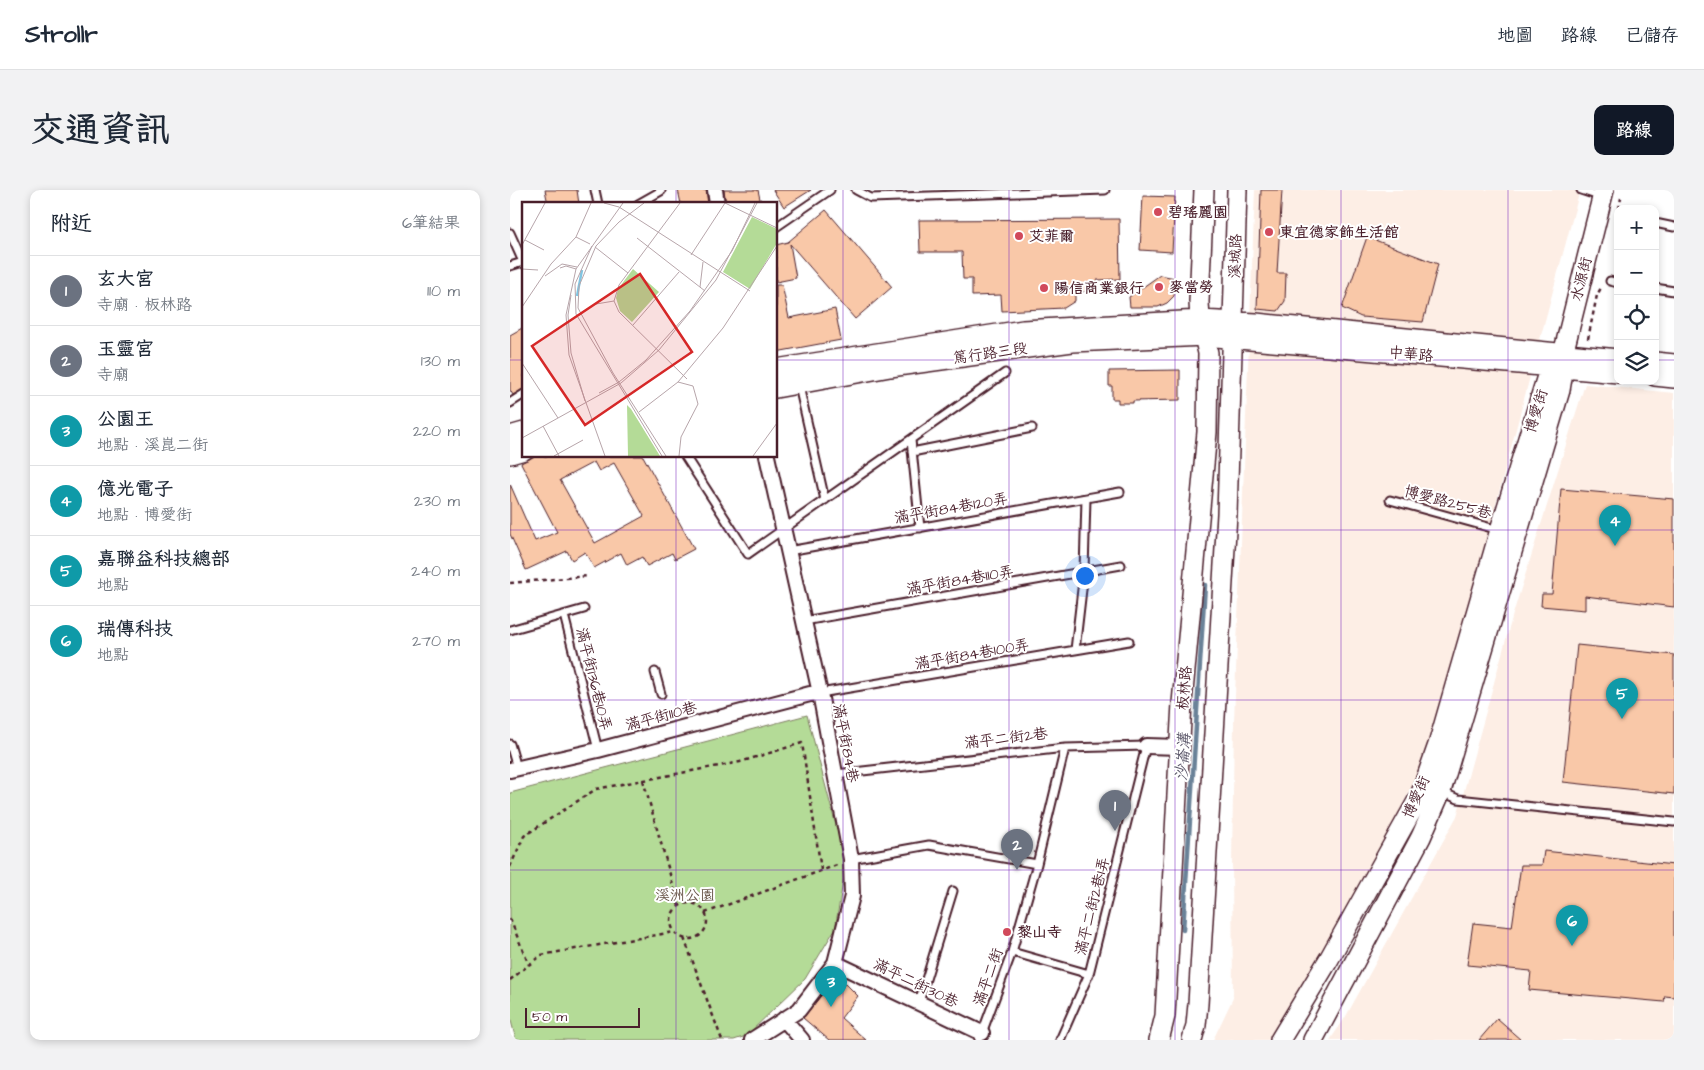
<!DOCTYPE html>
<html lang="zh-TW">
<meta charset="utf-8">
<style>
body{margin:0;font-family:"Architects Daughter","LXGW WenKai TC",sans-serif;background:#f2f2f3;color:#1f2937}
.controls{position:absolute;right:15px;top:15px;display:grid;overflow:hidden;border-radius:10px;box-shadow:0 2px 8px #0003}
.controls button{width:45px;height:45px;display:grid;place-items:center;padding:0;border:0;border-bottom:1px solid #e0e1e3;background:#fff;color:#1f2937;font:25px sans-serif}
.scale{position:absolute;left:15px;bottom:12px;width:115px;box-sizing:border-box;padding-left:5px;border:2px solid #4a1f2b;border-top:0;font-size:14px;line-height:18px;white-space:nowrap;color:#4a1f2b;-webkit-text-stroke:4px #fff;paint-order:stroke}
.you{position:absolute;left:574px;top:385px;width:18px;height:18px;margin:-12px;border:4px solid #fff;border-radius:50%;background:#1a73e8;box-shadow:0 0 0 8px #1a73e833}
.badge{display:grid;place-items:center;width:32px;height:32px;border-radius:50%;background:#111827;color:#fff;font-size:16px;font-weight:700}
.pin{position:absolute;translate:-50% -41px;filter:drop-shadow(0 1px 2px #0008)}
.pin::after{content:'';position:absolute;top:26px;width:18px;height:15px;background:inherit;clip-path:polygon(0 0,100% 0,50% 100%)}
.list{margin:0;padding:0;list-style:none}
h2{display:flex;justify-content:space-between;align-items:center;height:65px;margin:0;padding:0 20px;font-size:21px}
h2 small{font-size:16px;font-weight:400;color:#747a83}
.list li{display:grid;grid-template-columns:32px 1fr auto;gap:15px;align-items:center;box-sizing:border-box;height:70px;padding:0 20px;border-top:1px solid #e0e1e3}
.list b{display:block;font-size:19px;white-space:nowrap}
.list p{margin:0;font-size:16px;white-space:nowrap;color:#747a83}
.list em{font-size:16px;font-style:normal;color:#747a83}
.icon{flex:none;width:28px;height:28px;fill:none;stroke:currentColor;stroke-width:2;stroke-linecap:round;stroke-linejoin:round}
.map{position:relative;flex:none;width:1164px;height:850px;overflow:hidden;border-radius:10px}
header{display:flex;align-items:center;gap:30px;box-sizing:border-box;height:70px;padding:0 25px;background:#fff;border-bottom:1px solid #e0e1e3}
header strong{font-size:24px}
nav{display:flex;gap:28px;margin-inline-start:auto;font-size:18px}
.intro{display:flex;align-items:center;justify-content:space-between;box-sizing:border-box;height:120px;padding:0 30px}
h1{margin:0;font-size:35px}
.button{padding:12px 22px;border-radius:10px;background:#111827;color:#fff;font-size:18px;font-weight:700}
main{display:flex;gap:30px;padding:0 30px}
aside{flex:1;background:#fff;border-radius:10px;box-shadow:0 2px 8px #0003}
.map>svg:first-child{display:block}
.built{fill:#fdeee5}
.green{fill:#b4db97;stroke:#7f7d61}
.lines{fill:none;stroke-linecap:round;stroke-linejoin:round}
.stream{stroke:#6a8298;stroke-width:4.5}
.building{fill:#f9c8a8;stroke:#4a1f2b;fill-rule:evenodd}
.lane-casing{stroke:#4a1f2b;stroke-width:11}
.street-casing{stroke:#4a1f2b;stroke-width:18}
.secondary-casing{stroke:#4a1f2b;stroke-width:22}
.path{stroke:#4a1f2b;stroke-width:2.5;stroke-dasharray:4 4;stroke-linecap:butt}
.lane{stroke:#fff;stroke-width:7}
.street{stroke:#fff;stroke-width:14}
.secondary{stroke:#fff;stroke-width:19}
.grid{fill:none;stroke:#7b2cbf;stroke-width:1;stroke-opacity:0.55}
.poi-dot{fill:#d1495b;stroke:#fff;stroke-width:2}
.labels{text-anchor:middle;stroke-width:4;stroke-linejoin:round;paint-order:stroke}
.poi-label{font-size:15px;font-weight:bold;fill:#4a1f2b;stroke:#fff;text-anchor:start}
.street-label{font-size:15px;fill:#4a1f2b;stroke:#fff}
.park-label{font-size:15px;fill:#6a574b;stroke:#fff}
.water-label{font-size:16px;font-style:italic;fill:#5d596b;stroke:#fff}
.inset-river{fill:none;stroke:#80c4e1;stroke-width:2.5}
.inset-road{fill:none;stroke:#b7a5aa;stroke-width:1}
.view{fill:#d62828;fill-opacity:0.15;stroke:#d62828;stroke-width:2.5}
.inset-edge{fill:none;stroke:#4a1f2b;stroke-width:2.5}
</style>
<header>
<strong>Strollr</strong>
<nav><a>地圖</a><a>路線</a><a>已儲存</a></nav>
</header>
<div class="intro"><h1>交通資訊</h1><a class="button">路線</a></div>
<main>
<aside>
<h2>附近<small>6筆結果</small></h2>
<ul class="list">
<li><span class="badge" style="background:#6b7280">1</span><div><b>玄大宮</b><p>寺廟 · 板林路</p></div><em>110 m</em></li>
<li><span class="badge" style="background:#6b7280">2</span><div><b>玉靈宮</b><p>寺廟</p></div><em>130 m</em></li>
<li><span class="badge" style="background:#0f9aa8">3</span><div><b>公園王</b><p>地點 · 溪崑二街</p></div><em>220 m</em></li>
<li><span class="badge" style="background:#0f9aa8">4</span><div><b>億光電子</b><p>地點 · 博愛街</p></div><em>230 m</em></li>
<li><span class="badge" style="background:#0f9aa8">5</span><div><b>嘉聯益科技總部</b><p>地點</p></div><em>240 m</em></li>
<li><span class="badge" style="background:#0f9aa8">6</span><div><b>瑞傳科技</b><p>地點</p></div><em>270 m</em></li>
</ul>
</aside>
<div class="map">
<svg width="1164" height="850" viewBox="0 0 1164 850">
<rect width="100%" height="100%" fill="#fff"/>
<filter id="ink" filterUnits="userSpaceOnUse"><feTurbulence type="fractalNoise" baseFrequency=".02" numOctaves="2"/><feDisplacementMap in="SourceGraphic" scale="10" xChannelSelector="R" yChannelSelector="G"/><feConvolveMatrix kernelMatrix="1 2 1 2 8 2 1 2 1" color-interpolation-filters="sRGB"/></filter>
<g filter="url(#ink)">
<!-- built -->
<path class="built" d="M745 0H1070L920 560 821 757 764 850H703L723 808 722 674 724 531Z
M1075 194 1164 203V850H820L835 828 947 626 1003 424Z"/>
<!-- green -->
<path class="green" d="M297 525 336 674 325 739 295 789 236 846 224 850H6L0 827V603Z"/>
<g class="lines">
<!-- stream -->
<path class="stream" d="M673 740 695 395"/>
</g>
<!-- building -->
<path class="building" d="M35 0H67L69 14H38Z
M168 0H196L198 14H171Z
M214 0H248L251 14H216Z
M263 0H301L274 17Z
M751 0H772L767 83H776L775 111 768 121 747 119Z
M633 6 665 7 662 62 630 60Z
M316 20 382 97 345 129 280 54 286 88 266 92V55L278 52Z
M609 29 610 89 587 90V101L565 102V111L554 118 492 121 491 105 462 106V89H453L452 62H410L409 30Z
M857 47 928 74 913 132 851 127 832 118Z
M650 85 665 88 664 106 657 113 648 117H620L619 107Z
M266 95H272L279 128 325 119 331 150 266 162Z
M14 137V199L3 205 0 200V145Z
M670 180V210L623 211V213H608V209H602V196H599V181Z
M25 266H133L184 359 165 369 162 363 137 376 132 367 117 375 111 363 84 378 75 362 62 370 57 361 16 380 0 344V294L25 351 47 342 11 273ZM84 272 89 281 104 273 134 326 85 353 50 290Z
M1051 299 1164 309V417L1075 406V420L1031 416 1032 404H1042Z
M1067 455 1164 465V604L1053 592Z
M1034 661 1164 675V807L1155 806 1154 812 1019 800 1021 781 957 775 963 733 1002 737 1011 675H1032Z
M330 791 336 794 348 806 331 828 356 850H319L293 828 322 792Z
M987 829 1011 850H969Z"/>
<g class="lines">
<defs>
<path id="lane" d="M85 0 88 14
M346 0 361 8 595 0
M1071 0 1092 7
M128 14 151 1
M1145 33 1164 37
M266 37 320 0
M0 43 14 74
M0 76 13 72
M1100 91 1108 93
M1145 98 1164 101
M289 196 315 310
M0 213 14 204
M401 250 410 338
M402 262 522 238
M175 266 238 364 495 183
M880 310 989 340
M278 361 610 302
M54 425 88 560
M294 431 611 375
M0 440 74 419
M565 460 574 382 576 308
M145 482 151 504
M310 503 619 451
M0 554 7 578
M326 584 555 558 636 556 579 784 550 850
M932 602 948 609 1164 632
M341 669 419 655 527 674
M502 762 579 784
M409 812 443 701
M469 850 472 843 502 762 527 674 555 558"/>
<path id="street" d="M205 0 207 14
M636 556 670 557
M0 580 88 560 300 504 310 503
M325 773 472 843
M274 829 292 850
M242 850 289 820 325 773 342 706 341 669 310 503 257 266"/>
<path id="secondary" d="M1145 172 1164 174
M1050 176 1094 0
M266 179 513 140 690 130 746 133 1108 169
M1145 186 1164 188
M266 198 380 177 562 152 695 146 1108 183
M0 246 14 242
M0 264 14 260
M649 850 655 826 672 513 697 242 698 163 690 130 689 112 694 0
M682 850 686 835 688 814 717 324 727 0
M770 850 819 769 910 606 928 555 990 340 1037 186 1049 177
M803 850 911 647 931 601 1050 200 1052 188 1049 177"/>
</defs>
<!-- lane casing -->
<use href="#lane" class="lane-casing"/>
<!-- street casing -->
<use href="#street" class="street-casing"/>
<!-- secondary casing -->
<use href="#secondary" class="secondary-casing"/>
<!-- path -->
<path class="path" d="M1109 19 1111 8
M1078 149 1087 105 1092 96
M0 393 78 386
M133 590 169 716
M0 677 14 646 86 599 230 572 292 553 311 680
M161 731a18 18 0 1 1 36 0a18 18 0 1 1-36 0Z
M195 723 327 675
M0 729 19 775
M174 748 212 850
M0 790 31 765 164 742"/>
<!-- lane -->
<use href="#lane" class="lane"/>
<!-- street -->
<use href="#street" class="street"/>
<!-- secondary -->
<use href="#secondary" class="secondary"/>
</g>
</g>
<!-- grid -->
<path class="grid" d="M166 0V14M333 0V850M499 0V850M665 0V850M831 0V850M998 0V850M0 170H14M266 170H1108M1145 170H1164M166 266V850M0 340H1164M0 510H1164M0 680H1164"/>
<!-- markers -->
<g class="poi-dot">
<circle cx="648" cy="22" r="5"/>
<circle cx="759" cy="42" r="5"/>
<circle cx="509" cy="46" r="5"/>
<circle cx="649" cy="97" r="5"/>
<circle cx="534" cy="98" r="5"/>
<circle cx="497" cy="742" r="5"/>
</g>
<g class="labels">
<!-- poi labels -->
<g class="poi-label">
<text x="658" y="27">碧瑤麗園</text>
<text x="769" y="47">東宜德家飾生活館</text>
<text x="519" y="51">艾菲爾</text>
<text x="659" y="102">麥當勞</text>
<text x="544" y="103">陽信商業銀行</text>
<text x="507" y="747">黎山寺</text>
</g>
<!-- street labels -->
<g class="street-label">
<text transform="translate(725 66) rotate(-88)" y="5">溪城路</text>
<text transform="translate(1071 89) rotate(-76)" y="5">水源街</text>
<text transform="translate(480 163) rotate(-8)" y="5">篤行路三段</text>
<text transform="translate(901 164) rotate(5)" y="5">中華路</text>
<text transform="translate(1026 221) rotate(-73)" y="5">博愛街</text>
<text transform="translate(938 312) rotate(15)" y="5">博愛路255巷</text>
<text transform="translate(441 318) rotate(-10)" y="5">滿平街84巷120弄</text>
<text transform="translate(450 390) rotate(-10)" y="5">滿平街84巷110弄</text>
<text transform="translate(462 464) rotate(-10)" y="5">滿平街84巷100弄</text>
<text transform="translate(84 489) rotate(76)" y="5">滿平街136巷10弄</text>
<text transform="translate(674 498) rotate(-85)" y="5">板林路</text>
<text transform="translate(151 526) rotate(-15)" y="5">滿平街110巷</text>
<text transform="translate(496 548) rotate(-7)" y="5">滿平二街2巷</text>
<text transform="translate(336 553) rotate(79)" y="5">滿平街84巷</text>
<text transform="translate(906 607) rotate(-66)" y="5">博愛街</text>
<text transform="translate(582 716) rotate(-76)" y="5">滿平二街2巷1弄</text>
<text transform="translate(478 787) rotate(-70)" y="5">滿平二街</text>
<text transform="translate(406 793) rotate(26)" y="5">滿平二街30巷</text>
</g>
<!-- park labels -->
<g class="park-label">
<text x="175" y="710">溪洲公園</text>
</g>
<!-- water labels -->
<g class="water-label">
<text transform="translate(672 567) rotate(-86)" y="6">沙崙溝</text>
</g>
</g>
<!-- overview -->
<g transform="translate(12 12)">
<rect width="255" height="255" fill="#fff"/>
<path d="M230 15 255 27V41L228 87 201 70ZM111 67 137 90 110 120 98 109 94 96 96 87ZM105 203 109 207 138 254H106Z" fill="#b4db97"/>
<path class="inset-river" d="M55 94 60 68"/>
<path class="inset-road" d="M82 1 97 5 228 89M122 1 97 20 74 44 57 84 56 106 91 171 144 254M158 1 97 83 92 99 97 110 165 177M203 1 255 26M54 35 68 42M115 36 183 89M3 38 22 48M0 43 23 1M70 44 53 82 54 112 140 254M73 45 106 71M169 53 203 1M38 66 44 64 54 67M0 67 16 68M23 74 40 62 55 65M178 85 181 60M49 93 46 113 49 151 63 199M74 102 92 99M0 105 29 62 54 35 69 1M111 123 157 70M0 161 36 216M156 180 171 184 176 202 159 235 157 254M77 191 97 180 124 158 168 109 210 49 233 1M117 210 156 180 201 126 255 44M21 224 37 254M0 236 99 181 137 148 194 78 235 1M32 254 61 238M83 254 47 153 44 113 54 67 101 1M231 254 255 221"/>
<path class="view" d="M118 72 170 150 63 223 10 144Z"/>
<rect width="255" height="255" class="inset-edge"/>
</g>
</svg>
<div class="controls">
<button>+</button>
<button>−</button>
<button><svg class="icon" aria-label="locate" viewBox="0 0 24 24"><circle cx="12" cy="12" r="6"/><path d="M12 2v4M12 18v4M2 12h4M18 12h4"/></svg></button>
<button><svg class="icon" aria-label="layers" viewBox="0 0 24 24"><path d="M12 4l9 5-9 5-9-5zM3 14l9 5 9-5"/></svg></button>
</div>
<div class="scale">50 m</div>
<div class="you"></div>
<div class="pin badge" style="left:605px;top:641px;background:#6b7280">1</div>
<div class="pin badge" style="left:507px;top:680px;background:#6b7280">2</div>
<div class="pin badge" style="left:321px;top:817px;background:#0f9aa8">3</div>
<div class="pin badge" style="left:1105px;top:356px;background:#0f9aa8">4</div>
<div class="pin badge" style="left:1112px;top:529px;background:#0f9aa8">5</div>
<div class="pin badge" style="left:1062px;top:756px;background:#0f9aa8">6</div>
</div>
</main>
